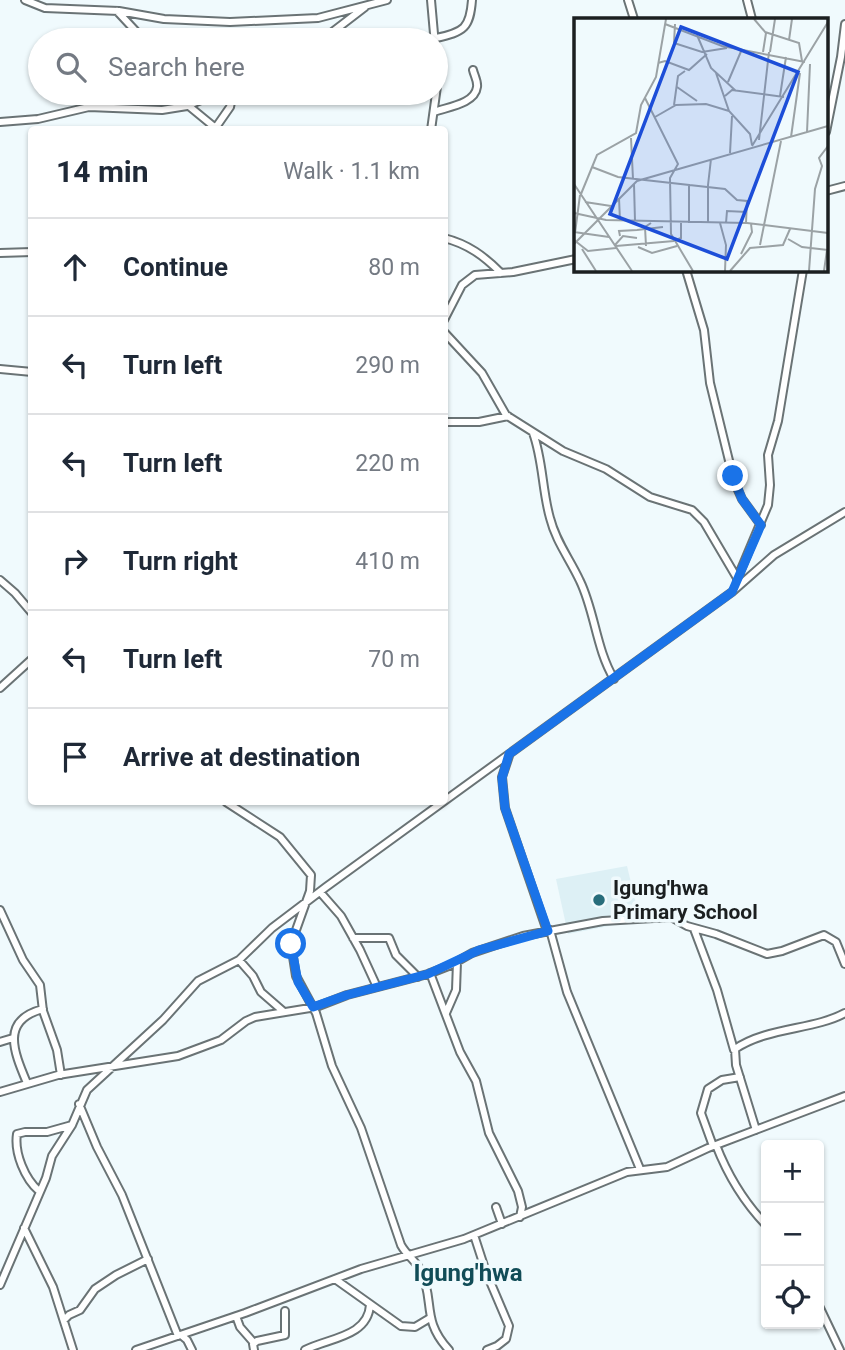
<!DOCTYPE html>
<meta charset="utf-8">
<style>
body{margin:0;font-family:Roboto,sans-serif;background:#f2f2f3;color:#1f2937}
.controls{position:absolute;right:21px;bottom:21px;display:grid;overflow:hidden;border-radius:7px;box-shadow:0 2px 5px #0004}
.controls button{width:63px;height:63px;display:grid;place-items:center;padding:0;border:0;border-bottom:2px solid #e0e1e3;background:#fff;color:#1f2937;font:35px sans-serif}
.stop{position:absolute;width:21px;height:21px;margin:-16px;border:5px solid #1a73e8;border-radius:50%;background:#fff}
.stop.end{background:#1a73e8;border-color:#fff;box-shadow:0 2px 7px #0008}
.list{margin:0;padding:0;list-style:none}
h2{display:flex;justify-content:space-between;align-items:center;height:91px;margin:0;padding:0 28px;font-size:30px}
h2 small{font-size:23px;font-weight:400;color:#747a83}
.list li{display:grid;grid-template-columns:46px 1fr auto;gap:21px;align-items:center;box-sizing:border-box;height:98px;padding:0 28px;border-top:2px solid #e0e1e3}
.list b{display:block;font-size:26px;white-space:nowrap}
.list em{font-size:23px;font-style:normal;color:#747a83}
.icon{flex:none;width:38px;height:38px;fill:none;stroke:currentColor;stroke-width:2;stroke-linecap:round;stroke-linejoin:round}
.map{position:relative;flex:none;width:845px;height:1350px;overflow:hidden}
.search{position:absolute;background:#fff;box-shadow:0 2px 5px #0004;left:28px;top:28px;width:420px;height:77px;display:flex;align-items:center;gap:18px;box-sizing:border-box;padding:0 24px;border-radius:38px;color:#747a83;font-size:26px}
.panel{position:absolute;background:#fff;box-shadow:0 2px 5px #0004;left:28px;top:126px;width:420px;height:679px;border-radius:7px}
.map>svg:first-child{display:block}
.built{fill:#ddf0f5}
.lines{fill:none;stroke-linecap:round;stroke-linejoin:round}
.minor-casing{stroke:#6a7375;stroke-width:10}
.minor{stroke:#fff;stroke-width:6}
.route{stroke:#1a73e8;stroke-width:9}
.poi-dot{fill:#276d7b;stroke:#f0fafd;stroke-width:2.5}
.labels{text-anchor:middle;stroke-width:7;stroke-linejoin:round;paint-order:stroke}
.poi-label{font-size:21px;font-weight:bold;fill:#1b1f20;stroke:#f0fafd;text-anchor:start}
.quarter-label{font-size:24px;font-weight:bold;fill:#114c57;stroke:#f0fafd}
.inset-road{fill:none;stroke:#9ba2a5;stroke-width:2}
.view{fill:#1d4ed8;fill-opacity:0.15;stroke:#1d4ed8;stroke-width:3.5}
.inset-edge{fill:none;stroke:#1b1f20;stroke-width:3.5}
</style>
<div class="map">
<svg width="845" height="1350" viewBox="0 0 845 1350">
<rect width="100%" height="100%" fill="#f0fafd"/>
<!-- built -->
<path class="built" d="M627 866 640 920 568 934 556 879Z"/>
<g class="lines">
<defs>
<path id="minor" d="M25 0 45 8 119 11 164 19 230 22 318 18 387 0
M628 0 634 19
M747 0 752 19
M117 11 144 40
M436 38C464 32 470 28 472 0
M322 40 365 7
M173 93 218 130
M434 112C447 107 475 104 477 87 478 81 474 75 473 70
M0 122 38 119 89 107 162 110 187 106 218 93
M214 130 230 107 233 93
M431 130 438 79 431 0
M826 132 841 57 845 24
M826 191 845 186
M444 238C468 244 484 256 501 273
M0 253 32 252
M686 270 704 330 710 383 734 481 742 499 761 525
M444 320 462 285 475 275 513 272 576 259
M444 332 482 373 506 415 563 451 606 469 650 497 692 510 704 522 737 578
M0 369 32 372
M444 422H479L508 416
M533 433C543 460 542 490 550 518 556 542 570 559 580 581 595 612 596 649 614 679
M737 579 768 505 770 485 768 455 778 421 803 270
M0 580 15 593 32 613
M0 688 32 659
M509 756 502 777 505 808 547 931
M226 802 280 837 311 875 310 891 291 944 296 976 316 1013 332 1066 361 1128 401 1245C407 1256 417 1262 421 1271 435 1301 421 1320 449 1350
M320 892 341 916 360 950 377 987
M0 910 23 960 40 985 43 1011 57 1050 61 1075
M694 929 717 990 734 1050
M550 930 567 992 640 1169
M353 938H389L396 955 418 977
M239 960 253 976 261 992 284 1012
M430 973 460 1052 476 1081 489 1133 518 1191 522 1207 520 1217
M446 1013 456 990 457 962
M0 1042 13 1038
M27 1083C14 1052 0 1020 43 1009
M0 1092 58 1075 178 1056 221 1040 246 1021 255 1017 316 1007 347 995 428 974 451 965 472 953 523 936 603 921 671 917 687 926 716 934 767 954 782 951 824 935 836 942 845 964
M79 1104 97 1147 122 1195 178 1336
M756 1130 736 1065 735 1049C767 1027 814 1030 845 1013
M716 1145C728 1176 743 1201 766 1225
M713 1146 701 1113 708 1089 722 1080 740 1077
M39 1191C25 1179 14 1153 17 1134L25 1132H47L72 1125
M496 1207 502 1224
M24 1228 53 1287 73 1350
M474 1235 486 1272 509 1326 506 1339 497 1346 487 1350
M335 1279 401 1326 415 1327 430 1318
M0 1285 46 1178 52 1156 72 1125 87 1090 163 1020 198 981 239 960 272 928 326 887 732 592 774 555 845 512
M819 1306 840 1350
M236 1316 240 1327 254 1343
M64 1320 69 1315 80 1310 95 1289 116 1275 148 1259
M181 1335 187 1340 192 1350
M136 1350 245 1313 361 1269 464 1239 627 1172 667 1167 708 1148 845 1096
M254 1350 253 1344 257 1341 285 1335V1311
M305 1350C328 1338 368 1337 370 1305"/>
</defs>
<!-- minor casing -->
<use href="#minor" class="minor-casing"/>
<!-- minor -->
<use href="#minor" class="minor"/>
</g>
<g class="lines">
<!-- route -->
<path class="route" d="M291 944 298 982 313 1007 347 995 428 974 479 950 548 931 505 808 502 778 509 754 732 592 761 525 742 499 733 476"/>
</g>
<!-- markers -->
<circle class="poi-dot" cx="599" cy="900" r="7"/>
<g class="labels">
<!-- poi labels -->
<g class="poi-label">
<text x="613" y="895">Igung'hwa<tspan x="613" dy="24">Primary School</tspan></text>
</g>
<!-- quarter labels -->
<g class="quarter-label">
<text x="468" y="1281">Igung'hwa</text>
</g>
</g>
<!-- overview -->
<g transform="translate(574 18)">
<rect width="254" height="254" fill="#f0fafd"/>
<path class="inset-road" d="M180 1 192 15 189 34M91 6 148 28 231 44M101 6 100 25 128 34 153 30M191 14 225 25 228 43M123 17 137 50 162 73M215 22 218 1M196 34 201 1M84 45 91 43 115 52 133 36M142 55 155 93 176 116 178 127M154 64 168 31M103 69 123 83M151 78 158 72 210 79M206 78 212 39M71 80 104 146 96 160 97 216 119 253M100 87 104 58 111 53M81 99 102 87 132 86 155 93M233 114 236 46M217 119 226 55M57 120 59 161M185 122 195 34M178 128 254 4M156 135 158 98M18 149 44 159 151 171 163 182 173 183 172 205M0 166 58 253M60 166 61 203M134 167 137 141M7 176 23 137 62 115 67 87 82 59 92 1M45 180 46 203M11 184 37 188M0 195 32 202 173 205 254 215M134 204V167M115 205V166M146 205 152 227 151 253M152 205 153 193 173 194M63 212 89 209M0 214 35 219M1 215 6 177M46 218 45 213 63 212M214 221 228 229 254 232M0 222 14 233 42 230M99 223 107 220V205M0 226 63 163 254 108M41 227 49 218 63 220M186 227 207 123M42 228 100 223M72 228 71 209 77 205M64 229 78 235 103 228M8 231 22 253M167 236 178 214 177 206M156 253 176 230 209 227 216 211M235 253 241 171 248 148 245 140 254 128M250 253 253 232"/>
<path class="view" d="M107 9 224 54 153 241 36 196Z"/>
<rect width="254" height="254" class="inset-edge"/>
</g>
</svg>
<div class="controls">
<button>+</button>
<button>−</button>
<button><svg class="icon" aria-label="locate" viewBox="0 0 24 24"><circle cx="12" cy="12" r="6"/><path d="M12 2v4M12 18v4M2 12h4M18 12h4"/></svg></button>
</div>
<div class="stop" style="left:291px;top:944px"></div>
<div class="stop end" style="left:733px;top:476px"></div>
<div class="search"><svg class="icon" aria-label="search" viewBox="0 0 24 24"><circle cx="10" cy="10" r="6"/><path d="M15 15l6 6"/></svg>Search here</div>
<section class="panel">
<h2>14 min<small>Walk · 1.1 km</small></h2>
<ul class="list">
<li><svg class="icon" aria-label="ahead" viewBox="0 0 24 24"><path d="M12 20V5M6 11l6-6 6 6"/></svg><div><b>Continue</b></div><em>80 m</em></li>
<li><svg class="icon" aria-label="left" viewBox="0 0 24 24"><path d="M17 20v-9H6M10 6l-5 5 5 5"/></svg><div><b>Turn left</b></div><em>290 m</em></li>
<li><svg class="icon" aria-label="left" viewBox="0 0 24 24"><path d="M17 20v-9H6M10 6l-5 5 5 5"/></svg><div><b>Turn left</b></div><em>220 m</em></li>
<li><svg class="icon" aria-label="right" viewBox="0 0 24 24"><path d="M7 20v-9h11M14 6l5 5-5 5"/></svg><div><b>Turn right</b></div><em>410 m</em></li>
<li><svg class="icon" aria-label="left" viewBox="0 0 24 24"><path d="M17 20v-9H6M10 6l-5 5 5 5"/></svg><div><b>Turn left</b></div><em>70 m</em></li>
<li><svg class="icon" aria-label="arrive" viewBox="0 0 24 24"><path d="M6 21V4h12l-3 4 3 4H6"/></svg><div><b>Arrive at destination</b></div></li>
</ul>
</section>
</div>
